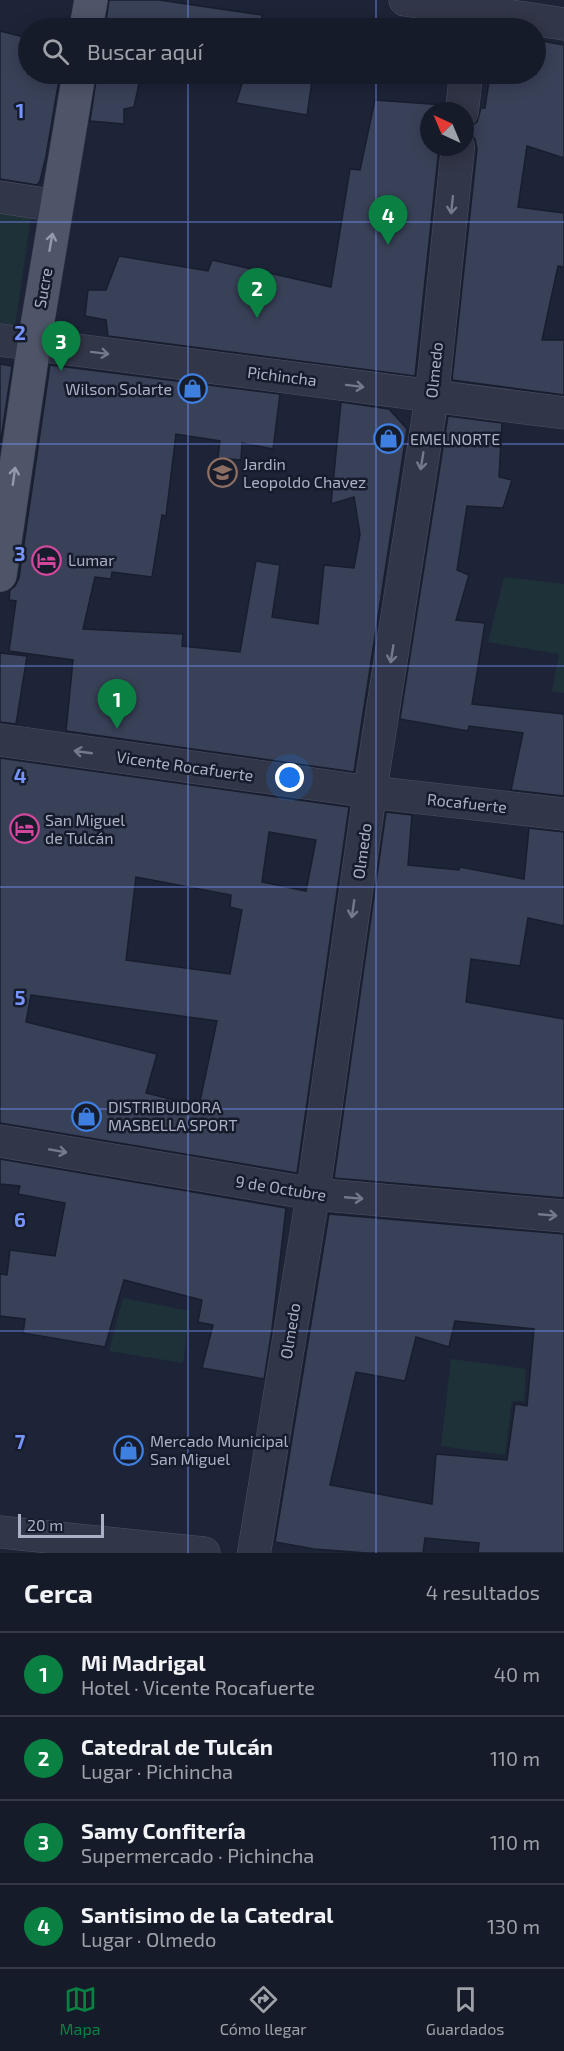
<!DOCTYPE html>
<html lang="es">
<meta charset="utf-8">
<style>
body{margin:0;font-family:"Exo 2",sans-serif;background:#232835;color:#f1f3f6}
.compass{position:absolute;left:420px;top:102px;width:54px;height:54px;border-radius:50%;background:#161b29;box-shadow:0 3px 15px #0003;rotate:316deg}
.scale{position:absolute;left:18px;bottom:15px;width:86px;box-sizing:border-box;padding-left:6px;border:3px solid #aab0c5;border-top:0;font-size:16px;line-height:21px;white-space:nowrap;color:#aab0c5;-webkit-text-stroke:4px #171c2c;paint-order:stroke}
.you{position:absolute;left:290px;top:778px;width:21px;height:21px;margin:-15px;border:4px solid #fff;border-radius:50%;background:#1a73e8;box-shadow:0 0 0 9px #1a73e833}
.badge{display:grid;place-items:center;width:39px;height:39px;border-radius:50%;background:#0b8043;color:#fff;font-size:20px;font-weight:700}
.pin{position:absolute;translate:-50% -50px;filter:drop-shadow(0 2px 3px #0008)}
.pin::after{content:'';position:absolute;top:32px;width:21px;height:18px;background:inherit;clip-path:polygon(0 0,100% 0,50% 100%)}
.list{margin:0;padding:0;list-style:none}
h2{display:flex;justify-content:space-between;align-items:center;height:78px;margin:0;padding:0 24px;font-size:26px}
h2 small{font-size:20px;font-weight:400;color:#9ea1a8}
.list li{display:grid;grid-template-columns:39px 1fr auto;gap:18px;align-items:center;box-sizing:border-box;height:84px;padding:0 24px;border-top:2px solid #353946}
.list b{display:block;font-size:22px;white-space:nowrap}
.list p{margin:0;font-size:20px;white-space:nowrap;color:#9ea1a8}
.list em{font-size:20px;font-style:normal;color:#9ea1a8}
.icon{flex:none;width:33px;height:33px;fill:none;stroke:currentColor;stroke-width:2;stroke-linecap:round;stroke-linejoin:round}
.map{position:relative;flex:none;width:564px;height:1553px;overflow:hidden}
.search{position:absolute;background:#161b29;box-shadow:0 3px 15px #0003;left:18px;right:18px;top:18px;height:66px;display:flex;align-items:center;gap:15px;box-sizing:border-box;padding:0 21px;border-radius:33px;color:#9ea1a8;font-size:22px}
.sheet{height:414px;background:#161b29}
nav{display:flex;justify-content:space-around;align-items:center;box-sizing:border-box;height:84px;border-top:2px solid #353946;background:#161b29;font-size:16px;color:#9ea1a8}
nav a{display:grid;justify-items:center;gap:3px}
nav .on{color:#0b8043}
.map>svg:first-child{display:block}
.green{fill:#1f3138}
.building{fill:#394158;stroke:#191e2e;stroke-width:1.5;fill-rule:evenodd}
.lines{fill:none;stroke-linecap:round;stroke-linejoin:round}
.minor-casing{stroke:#4c5163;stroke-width:33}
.tertiary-casing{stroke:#4c5163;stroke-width:34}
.primary-casing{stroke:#3a4051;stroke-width:34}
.minor{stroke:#313648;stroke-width:32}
.tertiary{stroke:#313648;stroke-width:33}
.primary{stroke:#4e5568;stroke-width:33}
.oneway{stroke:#74798d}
.oneway2{stroke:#9399ae}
.grid{fill:none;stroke:#7694ff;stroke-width:1.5;stroke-opacity:0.55}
.labels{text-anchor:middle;stroke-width:5;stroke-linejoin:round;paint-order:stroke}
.street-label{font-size:16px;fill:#aab0c5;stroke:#171c2c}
.poi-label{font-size:16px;fill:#aab0c5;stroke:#171c2c;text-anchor:start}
.grid-label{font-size:20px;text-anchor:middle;font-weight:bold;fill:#7694ff;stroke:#171c2c;stroke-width:5;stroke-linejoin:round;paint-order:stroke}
</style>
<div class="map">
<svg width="564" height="1553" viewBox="0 0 564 1553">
<rect width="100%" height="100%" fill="#1d2437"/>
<!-- green -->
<path class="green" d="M0 207 32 211 15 326 0 324Z
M504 577 564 584V693L552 691 559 654 488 642Z
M123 1298 190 1311 183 1363 109 1351Z
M451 1359 526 1369 524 1401H512L505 1455 441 1446Z"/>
<!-- building -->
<path class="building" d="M109 0H159L262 15 261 28H105Z
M0 31 28 38V74H60L46 156 40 181 37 185 0 179Z
M536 40 564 45V158L527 146 518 207 564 213V267L558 266 542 340H564V395L452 380 477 149 475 139 465 129 477 122 481 108H485L490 74H536Z
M97 74H141L134 107 124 109V124L90 121Z
M245 74H313L307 115 236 103Z
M375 100 444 105V111H429V147H439L415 376 108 336 106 320 85 316 88 290H106L119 256 208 271 212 260 331 287 350 169 360 170Z
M0 364 12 366 0 446Z
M50 365 280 394 273 449 242 443 241 460 218 458 220 441 176 434 166 516 162 515 152 577 112 572 111 579 95 577 83 629 183 634 182 646 240 652 256 561 280 565 272 617 318 624 324 565 354 568 360 534 354 497 331 504 341 402 389 409 407 429 354 772 66 731 73 660 9 651 16 601 9 600 10 590 15 586 19 578Z
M448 416 502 423 499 477 512 480 503 508 467 506 457 570 469 575 456 620 485 623 472 704 564 714V796L511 790 523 733 469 726 468 731 400 719Z
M0 653 27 656 16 724 0 722Z
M0 758 349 807 297 1173 0 1123ZM269 832 316 840 306 891 262 882ZM136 877 231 895 230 907 242 910 230 974 126 960ZM31 995 217 1021 199 1106 146 1093 157 1054 26 1022Z
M386 812 412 815 408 865 459 870 460 867 524 879 529 828 564 832V926L528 918 520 966 471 959 466 1002 564 1019V1198L334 1178Z
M0 1159 286 1208 272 1329 264 1379 202 1368 213 1325 198 1322 202 1300 124 1280 105 1347 23 1333 25 1319 0 1316V1274L7 1275 10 1250 55 1256 65 1203 18 1194 20 1186 0 1184Z
M329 1214 564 1234V1553H478L479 1543 425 1538 423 1553H367L314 1549 275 1542ZM455 1321 534 1329 527 1406 515 1404 507 1460 436 1454 432 1504 330 1485 356 1372 405 1381 416 1337 449 1347Z"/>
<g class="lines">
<defs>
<path id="minor" d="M405 0 564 24
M0 197 57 206
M0 340 564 413
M0 740 370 792 564 814
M0 1141 313 1194 564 1216
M0 1532 204 1553"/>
<path id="tertiary" d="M471 28 474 0
M462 111 466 74
M254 1553 313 1194 370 792 432 396 458 147"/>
<path id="primary" d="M86 28 91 0
M0 575 34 344 79 74"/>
</defs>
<!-- minor casing -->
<use href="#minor" class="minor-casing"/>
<!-- tertiary casing -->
<use href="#tertiary" class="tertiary-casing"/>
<!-- primary casing -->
<use href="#primary" class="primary-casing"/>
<!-- minor -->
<use href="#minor" class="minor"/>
<!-- tertiary -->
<use href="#tertiary" class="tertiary"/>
<!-- primary -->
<use href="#primary" class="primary"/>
</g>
<!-- one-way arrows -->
<defs><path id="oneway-shaft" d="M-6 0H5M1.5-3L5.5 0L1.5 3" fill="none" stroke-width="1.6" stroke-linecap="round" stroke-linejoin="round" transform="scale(1.5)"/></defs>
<g class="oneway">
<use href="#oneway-shaft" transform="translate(452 205) rotate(96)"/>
<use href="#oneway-shaft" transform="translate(100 353) rotate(7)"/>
<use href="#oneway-shaft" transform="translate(355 386) rotate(7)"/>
<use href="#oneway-shaft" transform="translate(422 461) rotate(99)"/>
<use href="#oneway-shaft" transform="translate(392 654) rotate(99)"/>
<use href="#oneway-shaft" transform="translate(83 752) rotate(-172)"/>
<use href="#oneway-shaft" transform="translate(353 909) rotate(98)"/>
<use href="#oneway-shaft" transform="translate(58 1151) rotate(10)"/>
<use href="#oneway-shaft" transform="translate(354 1198) rotate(5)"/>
<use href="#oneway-shaft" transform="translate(548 1215) rotate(5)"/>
</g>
<g class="oneway2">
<use href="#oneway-shaft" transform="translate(51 242) rotate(-80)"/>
<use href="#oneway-shaft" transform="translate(14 476) rotate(-82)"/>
</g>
<!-- grid -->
<path class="grid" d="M188 0V28M376 0V28M188 74V1553M376 74V1553M0 222H564M0 444H564M0 666H564M0 887H564M0 1109H564M0 1331H564"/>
<!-- icons -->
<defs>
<symbol id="shop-ring" viewBox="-11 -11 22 22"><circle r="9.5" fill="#171c2c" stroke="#3f7fe0" stroke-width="1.5"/><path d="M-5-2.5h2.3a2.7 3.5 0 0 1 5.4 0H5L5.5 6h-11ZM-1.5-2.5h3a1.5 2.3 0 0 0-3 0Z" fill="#3f7fe0"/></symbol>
<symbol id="school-ring" viewBox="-11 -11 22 22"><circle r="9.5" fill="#171c2c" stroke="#8d6e63" stroke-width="1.5"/><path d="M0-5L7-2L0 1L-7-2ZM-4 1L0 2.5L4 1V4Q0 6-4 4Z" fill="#8d6e63"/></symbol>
<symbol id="hotel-ring" viewBox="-11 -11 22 22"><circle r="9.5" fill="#171c2c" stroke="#d1479c" stroke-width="1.5"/><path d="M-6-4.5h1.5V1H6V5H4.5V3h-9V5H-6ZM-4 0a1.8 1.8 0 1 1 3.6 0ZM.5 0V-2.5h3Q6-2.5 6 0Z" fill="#d1479c"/></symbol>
</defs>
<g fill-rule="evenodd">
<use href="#shop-ring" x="176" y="372" width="33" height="33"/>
<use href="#shop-ring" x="372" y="422" width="33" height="33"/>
<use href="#school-ring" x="206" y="456" width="33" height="33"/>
<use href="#hotel-ring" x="30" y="544" width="33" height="33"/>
<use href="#hotel-ring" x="8" y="812" width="33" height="33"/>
<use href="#shop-ring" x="70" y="1100" width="33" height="33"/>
<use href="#shop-ring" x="112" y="1434" width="33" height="33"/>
</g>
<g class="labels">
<!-- street labels -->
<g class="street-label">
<text transform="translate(43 288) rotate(-80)" y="6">Sucre</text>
<text transform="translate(434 370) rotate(-84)" y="6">Olmedo</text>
<text transform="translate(282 376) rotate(7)" y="6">Pichincha</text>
<text transform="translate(185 766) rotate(8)" y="6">Vicente Rocafuerte</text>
<text transform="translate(467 803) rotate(6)" y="6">Rocafuerte</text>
<text transform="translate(362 851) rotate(-82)" y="6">Olmedo</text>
<text transform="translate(281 1188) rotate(9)" y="6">9 de Octubre</text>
<text transform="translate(290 1331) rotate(-81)" y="6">Olmedo</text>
</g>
<!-- poi labels -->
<g class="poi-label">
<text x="172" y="395" text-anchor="end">Wilson Solarte</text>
<text x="410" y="445">EMELNORTE</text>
<text x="243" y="470">Jardin<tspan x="243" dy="18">Leopoldo Chavez</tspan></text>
<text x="68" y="566">Lumar</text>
<text x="45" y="826">San Miguel<tspan x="45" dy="18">de Tulcán</tspan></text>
<text x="108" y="1113">DISTRIBUIDORA<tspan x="108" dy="18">MASBELLA SPORT</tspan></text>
<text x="150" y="1447">Mercado Municipal<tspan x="150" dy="18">San Miguel</tspan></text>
</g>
</g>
<g class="grid-label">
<text x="20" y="118">1</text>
<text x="20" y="340">2</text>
<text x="20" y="561">3</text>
<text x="20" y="783">4</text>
<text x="20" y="1005">5</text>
<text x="20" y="1227">6</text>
<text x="20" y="1449">7</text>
</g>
</svg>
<svg class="compass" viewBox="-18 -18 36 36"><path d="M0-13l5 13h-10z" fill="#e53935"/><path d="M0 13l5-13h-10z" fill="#9ea1a8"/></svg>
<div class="scale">20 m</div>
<div class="you"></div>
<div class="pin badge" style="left:117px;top:729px">1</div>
<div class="pin badge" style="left:257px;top:318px">2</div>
<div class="pin badge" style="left:61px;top:371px">3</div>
<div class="pin badge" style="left:388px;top:245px">4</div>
<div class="search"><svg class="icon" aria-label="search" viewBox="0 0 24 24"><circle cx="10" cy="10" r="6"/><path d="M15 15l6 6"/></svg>Buscar aquí</div>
</div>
<section class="sheet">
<h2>Cerca<small>4 resultados</small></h2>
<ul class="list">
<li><span class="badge">1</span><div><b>Mi Madrigal</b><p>Hotel · Vicente Rocafuerte</p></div><em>40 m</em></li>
<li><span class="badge">2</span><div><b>Catedral de Tulcán</b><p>Lugar · Pichincha</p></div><em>110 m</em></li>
<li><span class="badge">3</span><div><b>Samy Confitería</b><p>Supermercado · Pichincha</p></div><em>110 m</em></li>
<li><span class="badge">4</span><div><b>Santisimo de la Catedral</b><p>Lugar · Olmedo</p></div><em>130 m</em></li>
</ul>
</section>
<nav>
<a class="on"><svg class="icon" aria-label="map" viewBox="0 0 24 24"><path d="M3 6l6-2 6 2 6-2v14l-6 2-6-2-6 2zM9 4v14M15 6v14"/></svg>Mapa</a>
<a><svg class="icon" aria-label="directions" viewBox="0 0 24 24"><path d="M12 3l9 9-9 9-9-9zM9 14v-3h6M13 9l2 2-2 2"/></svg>Cómo llegar</a>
<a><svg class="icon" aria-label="saved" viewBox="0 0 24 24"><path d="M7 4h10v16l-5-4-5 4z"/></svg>Guardados</a>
</nav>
